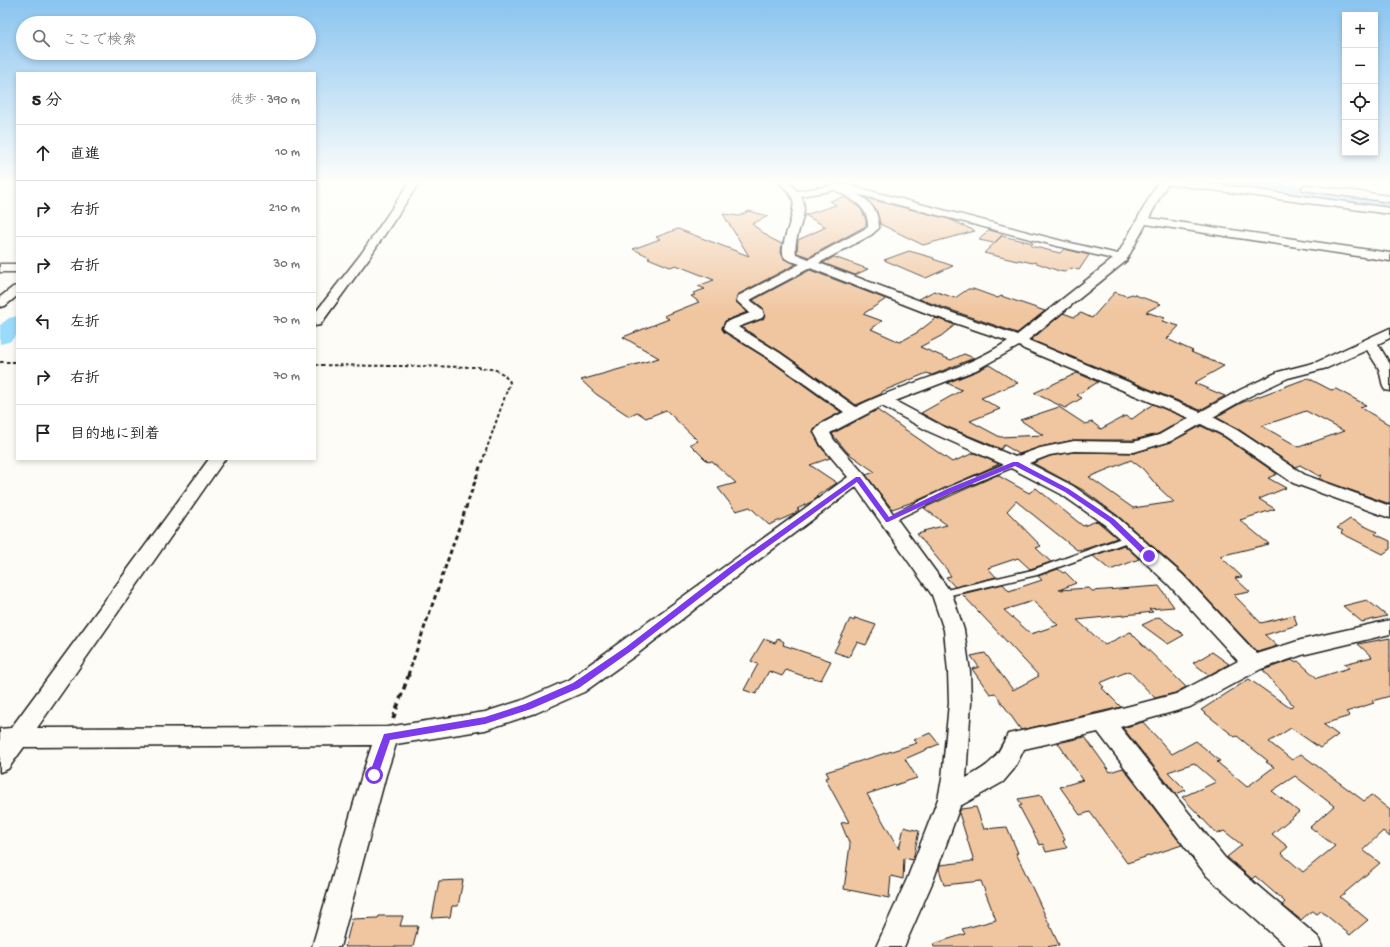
<!DOCTYPE html>
<html lang="ja">
<meta charset="utf-8">
<style>
body{margin:0;font-family:"Gochi Hand","Klee One",sans-serif;background:#f2f2f2;color:#202124}
.controls{position:absolute;right:12px;top:12px;display:grid;overflow:hidden;border-radius:0px;box-shadow:0 2px 6px #0003}
.controls button{width:36px;height:36px;display:grid;place-items:center;padding:0;border:0;border-bottom:1px solid #e0e0e0;background:#fff;color:#202124;font:20px sans-serif}
.stop{position:absolute;width:12px;height:12px;margin:-9px;border:3px solid #7c3aed;border-radius:50%;background:#fff}
.stop.end{background:#7c3aed;border-color:#fff;box-shadow:0 1px 4px #0008}
.list{margin:0;padding:0;list-style:none}
h2{display:flex;justify-content:space-between;align-items:center;height:52px;margin:0;padding:0 16px;font-size:17px}
h2 small{font-size:13px;font-weight:400;color:#757577}
.list li{display:grid;grid-template-columns:26px 1fr auto;gap:12px;align-items:center;box-sizing:border-box;height:56px;padding:0 16px;border-top:1px solid #e0e0e0}
.list b{display:block;font-size:15px;white-space:nowrap}
.list em{font-size:13px;font-style:normal;color:#757577}
.icon{flex:none;width:22px;height:22px;fill:none;stroke:currentColor;stroke-width:2;stroke-linecap:round;stroke-linejoin:round}
.map{position:relative;flex:none;width:1390px;height:947px;overflow:hidden}
.search{position:absolute;background:#fff;box-shadow:0 2px 6px #0003;left:16px;top:16px;width:300px;height:44px;display:flex;align-items:center;gap:10px;box-sizing:border-box;padding:0 14px;border-radius:22px;color:#757577;font-size:15px}
.panel{position:absolute;background:#fff;box-shadow:0 2px 6px #0003;left:16px;top:72px;width:300px;height:388px;border-radius:0px}
.map>svg:first-child{display:block}
.lines{fill:none;stroke-linecap:round;stroke-linejoin:round}
.river{fill:#9adbfc;fill-rule:evenodd}
.building{fill:#f0c6a0;stroke:#1c1c1c;fill-rule:evenodd}
.service-casing{stroke:#1c1c1c;stroke-width:3}
.minor-casing{stroke:#1c1c1c;stroke-width:3}
.path-far2{stroke:#1c1c1c;stroke-width:2;stroke-dasharray:3.5 2.5;stroke-linecap:butt}
.path-far1{stroke:#1c1c1c;stroke-width:3;stroke-dasharray:4.5 3.5;stroke-linecap:butt}
.path{stroke:#1c1c1c;stroke-width:3.5;stroke-dasharray:6 4.5;stroke-linecap:butt}
.service{fill:#fdfcf7;fill-rule:evenodd}
.minor{fill:#fdfcf7;fill-rule:evenodd}
.route{fill:#7c3aed}
</style>
<div class="map">
<svg width="1390" height="947" viewBox="0 0 1390 947">
<rect width="100%" height="100%" fill="#fdfcf7"/>
<filter id="ink" filterUnits="userSpaceOnUse"><feTurbulence type="fractalNoise" baseFrequency=".025" numOctaves="2"/><feDisplacementMap in="SourceGraphic" scale="8" xChannelSelector="R" yChannelSelector="G"/><feConvolveMatrix kernelMatrix="1 2 1 2 8 2 1 2 1" color-interpolation-filters="sRGB"/></filter>
<g filter="url(#ink)">
<g class="lines">
<!-- river -->
<path class="river" d="M1207 180H1256L1390 197V209L1216 185 1210 184Z
M17 316V335L9 342 0 344V325L9 318Z"/>
</g>
<!-- building -->
<path class="building" d="M844 197 861 209 866 220V226L809 257 797 253 798 240 826 227 805 215 836 205 830 201Z
M865 198 949 219 975 231 923 245 880 224 877 211Z
M749 211 768 216 752 224 770 238 782 244 781 253 784 259 796 264 737 295 736 302 747 312 725 321 722 329 724 332 769 360 841 412 820 423 813 431 820 446 830 458 810 465 837 483 816 496 818 497 813 501 797 509 799 510 794 514 769 525 750 507 736 511 718 488 736 483 712 461 708 462 690 444 698 441 666 410 646 418 637 412 629 416 596 394 581 380 659 358 623 337 669 319 664 316 699 302 691 296 695 295 693 293 705 289 698 286 714 280 676 265 670 267 648 258 650 257 633 249 660 239 656 237 678 229 749 256 723 214 739 216Z
M989 230 1003 234 994 243 979 240Z
M1002 236 1033 243 1031 246 1060 253 1064 249 1089 255 1079 270 1072 268 1064 272 1059 271 1034 262 1033 263 1019 260 1017 261 984 253Z
M909 251 934 258 933 259 953 266 926 278 884 260Z
M834 257 868 269 855 275 823 263Z
M810 270 886 299 863 314 882 321 871 329 900 342 918 332 936 318 955 325 941 336 920 347 951 360 964 354 974 358 932 375 927 373 883 391 881 394 856 405 781 352 741 327 763 319 765 316 763 308 753 300Z
M968 289H973L998 298 1001 296 1045 311 1017 333 919 299 934 291 955 298Z
M1115 292 1126 296 1132 294 1161 304 1146 312 1165 318 1162 321 1179 326 1167 339 1193 351 1191 352 1224 366 1194 383 1225 396 1200 410 1031 340 1063 313 1074 317 1081 313 1092 318Z
M989 365 1018 383 981 398 1000 409 970 421 1000 437 1043 435 1020 420 1059 407 1085 424 1092 422 1101 429 1125 416 1132 419 1153 404 1186 418 1158 434 1133 440H1074L1040 447 1019 454 1004 445 1001 449 943 425 921 413 962 390 947 383 977 371Z
M1077 373 1098 382 1077 395 1082 398 1065 408 1034 393Z
M1308 378 1331 390 1336 389 1366 405 1360 407 1390 425V504L1319 479 1322 475 1319 476 1300 465 1295 467 1238 429 1216 417 1241 403ZM1306 411 1344 431 1299 447 1262 426Z
M877 410 952 462 974 453 999 464 916 501 892 509 866 475 875 472 848 453 832 434Z
M1201 426 1224 437 1277 474 1268 478 1286 488 1259 499 1275 509 1240 520 1269 544 1220 556 1242 577 1235 578 1250 592 1234 595 1261 623 1294 615 1297 625 1265 635 1277 646 1257 652 1184 574 1118 516 1083 490 1033 463 1050 456 1074 452 1134 453 1171 442ZM1131 460 1143 469 1158 487 1174 502 1133 508 1089 477Z
M997 475 1029 493 1036 488 1083 526 1097 521 1117 538 1085 549 1077 550 1016 501 1007 511 1041 546 1036 548 1051 562 1030 569 1018 558 988 568 996 577 955 587 946 577 951 576 947 571H948L917 534 925 532 923 531 947 525 924 508Z
M1350 519 1377 532 1375 534 1390 541V549L1383 554 1341 533 1343 531 1337 528Z
M1124 545 1139 559 1110 570 1093 556Z
M1058 569 1063 573 1065 572 1076 583 1059 590 1089 588 1092 591 1159 586 1174 607 1149 609 1153 612 1077 620 1105 645 1130 632 1186 687 1175 693 1155 698 1129 671 1100 683 1104 687 1102 688 1121 707 1021 730 995 693 990 694 972 669 979 667 971 656 985 653 1013 690 1039 676 962 594 1003 584 1009 591 1042 580 1038 576ZM1033 601 1058 625 1031 634 1004 610Z
M1367 600 1387 616 1362 622 1343 606Z
M1159 617 1184 635 1168 644 1142 625Z
M855 618 876 625 866 645 857 642 849 657 834 652 850 619 854 621Z
M778 638 784 642 783 645 831 661 821 680 810 677 809 678 786 670 782 676 769 671 756 694 744 690 758 664 751 661 764 639 775 643Z
M1390 638V696L1372 701 1374 703 1346 712 1350 716 1323 724 1338 735 1320 748 1291 728 1269 742 1292 760 1301 754 1364 801 1371 795 1390 810V837L1383 831 1363 850 1380 863 1340 897 1368 920 1350 935 1321 911 1317 914 1313 911 1310 912 1301 920 1282 905 1285 902 1255 876 1252 879 1227 857 1242 845 1224 831 1217 834 1182 797 1216 782 1194 763 1168 772 1186 790 1176 794 1123 728 1143 722 1172 754 1196 741 1220 761 1217 762 1247 787 1274 767 1266 762 1268 761 1237 736 1235 737 1201 710 1249 679 1290 708 1293 705 1263 670 1292 660 1294 662 1298 661 1317 678 1349 668 1344 664 1372 657 1358 644ZM1295 776 1334 806 1310 827 1335 846 1303 872 1282 854 1283 853 1282 852 1288 847 1272 834 1299 812 1272 791Z
M1212 652 1229 664 1209 675 1193 663Z
M930 733 939 744 905 759 917 778 867 794 899 849 904 827 919 831 913 860 904 858 903 879 891 876 889 898 844 889 850 845 841 823 849 822 825 778 829 777 826 772 917 743 914 740Z
M1085 737 1110 772 1123 768 1182 845 1127 863 1090 812 1080 815 1060 787 1083 780 1058 743Z
M1041 795 1065 840 1063 841 1067 848 1046 852 1043 844 1040 845 1019 806 1022 805 1018 799Z
M976 807 984 829 1007 827 1018 853H1016L1059 945 1046 947H934L933 944 965 934 962 929 996 920 981 881 944 885 939 869 940 865 974 861 959 813 961 809Z
M463 880 458 906H452L450 917 432 918 439 881Z
M379 916H403L400 926H418L413 947H345L352 919 378 918Z"/>
<g class="lines">
<defs>
<path id="service" d="M1012 461H1015L1019 463 1018 465 953 492 891 522H885L884 520 885 518 947 488Z
M1130 535 1133 536 1134 538 1133 540 1037 575 942 597 939 596 937 594 939 592 942 591 1032 570Z"/>
<path id="minor" d="M411 180H421L369 258 320 325 315 326V313L361 254Z
M777 180H787L797 191 843 184 1062 241 1118 254 1158 182 1156 180H1183L1390 208V214L1167 184 1149 218 1390 253V261L1146 224 1126 261 1028 340 1200 412 1240 390 1278 372 1317 362 1390 328V338L1378 344 1390 364V391L1385 390 1383 387 1379 369 1367 350 1327 368 1288 378 1250 396 1213 417 1237 430 1305 475 1390 506V518L1293 483 1225 436 1201 424 1171 441 1134 452 1074 451 1050 455 1029 463 1073 486 1117 517 1183 575 1257 654 1301 640 1390 620V634L1302 655 1261 669 1190 707 1120 727 1225 858 1318 937 1322 947H1287L1207 876 1098 732 1024 749 1014 769 1003 782 960 806 933 881 904 947H876L907 879 938 799 942 779 949 703 948 672 944 630 932 595 856 487 741 573 636 655 584 692 536 713 485 730 396 744 386 775 340 947H312L362 775 372 745 24 747 8 769 0 772V729L11 728 209 459H225L37 728 387 727 485 712 520 701 568 680 848 477 821 445 814 432 821 424 844 412 770 359 725 331 723 328 726 322 750 313 737 301 738 296 800 264C796 262 788 261 785 258 776 248 797 215 793 200 790 192 782 186 777 180ZM835 190C851 199 869 206 868 227L809 259 796 254C792 234 811 215 801 196ZM857 194 1057 246 1113 259 1017 335 944 310 819 263 871 235 879 228C879 212 870 201 857 194ZM810 268 934 316 1008 341C961 372 906 382 856 407L780 353 738 327 762 318 764 315 762 309 750 300ZM1019 346 1024 349 1189 418 1159 435 1133 442 1074 441 1040 448 1015 457 942 426 895 401 976 370ZM882 406 930 432 1009 467 1061 494 1105 525 1169 585 1238 661 1176 694 1103 713 1008 734C995 760 992 764 966 778L971 703 970 672 964 630 952 594 864 474 834 440 830 433Z
M1307 185 1390 196V202L1303 190 1302 188 1303 186Z
M0 264H17V272H0Z
M17 286V296L5 306 0 307V297L13 287Z"/>
</defs>
<!-- service casing -->
<use href="#service" class="service-casing"/>
<!-- minor casing -->
<use href="#minor" class="minor-casing"/>
<!-- path-far2 -->
<path class="path-far2" d="M0 362H17
M315 365 478 367 496 370 503 374 510 382 481 465"/>
<!-- path-far1 -->
<path class="path-far1" d="M408 675 481 464"/>
<!-- path -->
<path class="path" d="M393 719 409 674"/>
<!-- service -->
<use href="#service" class="service"/>
<!-- minor -->
<use href="#minor" class="minor"/>
</g>
</g>
<!-- sky -->
<linearGradient id="sky" x2="0" y2="1"><stop stop-color="#89c4f0"/><stop offset="0.58" stop-color="#fefefb"/><stop offset="1" stop-color="#fefefb" stop-opacity="0"/></linearGradient>
<rect width="1390" height="313" fill="url(#sky)"/>
<!-- route -->
<path class="route" d="M1013 462H1018L1069 489 1114 519 1152 555V558H1146L1109 522 1065 492 1015 466 952 492 888 522H886L857 482 737 569 631 651 579 688 531 709 485 724 390 740 377 778H370L369 775 384 734 485 717 525 704 573 683 626 647 731 566 856 477H860L889 517 947 489Z"/>
</svg>
<div class="controls">
<button>+</button>
<button>−</button>
<button><svg class="icon" aria-label="locate" viewBox="0 0 24 24"><circle cx="12" cy="12" r="6"/><path d="M12 2v4M12 18v4M2 12h4M18 12h4"/></svg></button>
<button><svg class="icon" aria-label="layers" viewBox="0 0 24 24"><path d="M12 4l9 5-9 5-9-5zM3 14l9 5 9-5"/></svg></button>
</div>
<div class="stop" style="left:374px;top:775px"></div>
<div class="stop end" style="left:1149px;top:556px"></div>
<div class="search"><svg class="icon" aria-label="search" viewBox="0 0 24 24"><circle cx="10" cy="10" r="6"/><path d="M15 15l6 6"/></svg>ここで検索</div>
<section class="panel">
<h2>5 分<small>徒歩 · 390 m</small></h2>
<ul class="list">
<li><svg class="icon" aria-label="ahead" viewBox="0 0 24 24"><path d="M12 20V5M6 11l6-6 6 6"/></svg><div><b>直進</b></div><em>10 m</em></li>
<li><svg class="icon" aria-label="right" viewBox="0 0 24 24"><path d="M7 20v-9h11M14 6l5 5-5 5"/></svg><div><b>右折</b></div><em>210 m</em></li>
<li><svg class="icon" aria-label="right" viewBox="0 0 24 24"><path d="M7 20v-9h11M14 6l5 5-5 5"/></svg><div><b>右折</b></div><em>30 m</em></li>
<li><svg class="icon" aria-label="left" viewBox="0 0 24 24"><path d="M17 20v-9H6M10 6l-5 5 5 5"/></svg><div><b>左折</b></div><em>70 m</em></li>
<li><svg class="icon" aria-label="right" viewBox="0 0 24 24"><path d="M7 20v-9h11M14 6l5 5-5 5"/></svg><div><b>右折</b></div><em>70 m</em></li>
<li><svg class="icon" aria-label="arrive" viewBox="0 0 24 24"><path d="M6 21V4h12l-3 4 3 4H6"/></svg><div><b>目的地に到着</b></div></li>
</ul>
</section>
</div>
